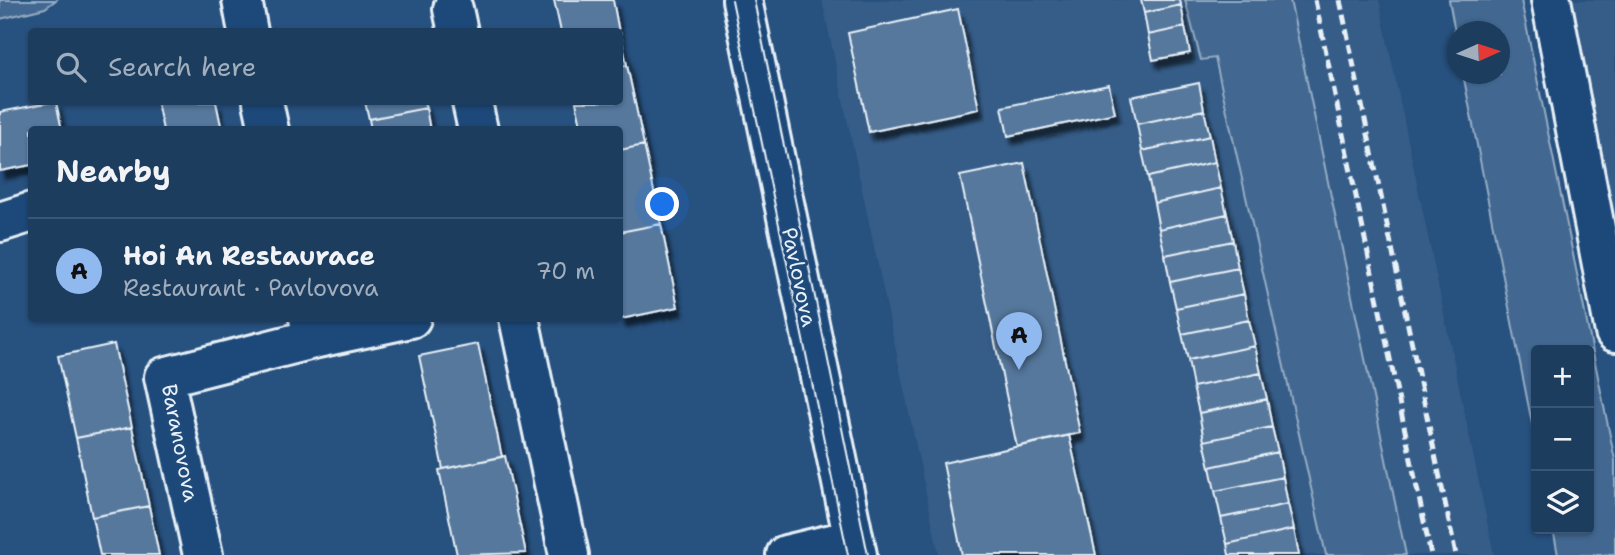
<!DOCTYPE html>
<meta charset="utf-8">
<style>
body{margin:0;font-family:"Shantell Sans",sans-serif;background:#254465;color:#f1f3f6}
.controls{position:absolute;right:21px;bottom:21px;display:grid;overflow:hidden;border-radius:7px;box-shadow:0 2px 5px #0004}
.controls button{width:63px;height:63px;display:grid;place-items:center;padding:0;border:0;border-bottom:2px solid #3b5674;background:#1d3d5f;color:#f1f3f6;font:35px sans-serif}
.compass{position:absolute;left:1447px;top:21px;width:63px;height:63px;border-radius:50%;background:#1d3d5f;box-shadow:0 2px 5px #0004;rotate:87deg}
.you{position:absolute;left:663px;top:205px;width:24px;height:24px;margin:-18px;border:5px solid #fff;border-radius:50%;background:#1a73e8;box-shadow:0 0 0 10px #1a73e833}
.badge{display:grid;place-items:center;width:46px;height:46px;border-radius:50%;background:#90b9f0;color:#111;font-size:23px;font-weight:700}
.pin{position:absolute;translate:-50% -58px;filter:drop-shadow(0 2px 4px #0008)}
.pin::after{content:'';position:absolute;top:37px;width:24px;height:21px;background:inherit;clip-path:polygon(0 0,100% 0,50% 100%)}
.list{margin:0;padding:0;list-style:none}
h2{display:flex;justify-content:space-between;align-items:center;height:91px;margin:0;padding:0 28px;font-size:30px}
h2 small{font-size:23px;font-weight:400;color:#a0aebd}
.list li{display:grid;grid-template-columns:46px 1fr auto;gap:21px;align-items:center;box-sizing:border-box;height:105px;padding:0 28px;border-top:2px solid #3b5674}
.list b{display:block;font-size:26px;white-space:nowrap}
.list p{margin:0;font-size:23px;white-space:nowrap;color:#a0aebd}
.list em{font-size:23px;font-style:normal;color:#a0aebd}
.icon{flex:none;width:38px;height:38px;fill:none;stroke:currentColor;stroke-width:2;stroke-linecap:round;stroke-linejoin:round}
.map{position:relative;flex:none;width:1615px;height:555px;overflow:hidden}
.search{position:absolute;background:#1d3d5f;box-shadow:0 2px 5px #0004;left:28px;top:28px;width:595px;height:77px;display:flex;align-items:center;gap:18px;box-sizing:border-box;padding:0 24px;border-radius:7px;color:#a0aebd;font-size:26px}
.panel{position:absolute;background:#1d3d5f;box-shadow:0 2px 5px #0004;left:28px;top:126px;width:595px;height:196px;border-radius:7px}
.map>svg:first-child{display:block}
.built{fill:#355d88}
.green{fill:#436891;stroke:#96acc4;stroke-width:2}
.building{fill:#57789d;stroke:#e8f1f8;stroke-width:2;filter:url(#shadow)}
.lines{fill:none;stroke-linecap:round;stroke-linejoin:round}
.minor-casing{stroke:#e8f1f8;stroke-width:44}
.minor{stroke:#1f4a7a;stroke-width:38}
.tram{stroke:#e8f1f8;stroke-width:2}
.rail{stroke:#e8f1f8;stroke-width:5;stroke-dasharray:10 5;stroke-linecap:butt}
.labels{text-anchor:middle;stroke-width:6;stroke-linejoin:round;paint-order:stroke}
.street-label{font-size:21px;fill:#e8f1f8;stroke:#1f4a7a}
</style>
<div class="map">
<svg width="1615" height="555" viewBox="0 0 1615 555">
<defs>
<filter id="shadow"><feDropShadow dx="4.5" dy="8" stdDeviation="2" flood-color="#0009"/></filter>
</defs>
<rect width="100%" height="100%" fill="#27517f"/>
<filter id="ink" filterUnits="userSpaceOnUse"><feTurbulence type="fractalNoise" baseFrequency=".0143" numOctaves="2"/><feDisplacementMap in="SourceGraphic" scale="14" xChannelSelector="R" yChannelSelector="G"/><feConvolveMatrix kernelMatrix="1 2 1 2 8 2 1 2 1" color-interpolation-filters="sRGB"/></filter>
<g filter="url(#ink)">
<!-- built -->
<path class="built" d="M822 0H1185L1201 60 1215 57 1326 555H939Z
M1282 0H1379L1494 555H1398Z
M1570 0H1615V221Z"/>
<!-- green -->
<path class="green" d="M0 0H56L45 8 0 19Z
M1185 0H1290L1406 555H1326L1215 58 1201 60Z
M1449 0H1521L1615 460V555H1558L1553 529H1589V350H1536V444L1463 74H1500V32H1458L1457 43Z"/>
<!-- building -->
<path class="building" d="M554 0H613L619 32H561Z
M1141 0H1180L1181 5 1144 13Z
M1181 5 1185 27 1148 35 1144 13Z
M958 9 979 109 869 132 848 33Z
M1185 27 1190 53 1153 60 1148 35Z
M620 32 627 65 620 67Z
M627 65 644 145 620 150V130H582L576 102H620V67Z
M1199 83 1204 110 1137 124 1131 97Z
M1109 85 1115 113 1008 136 1002 107Z
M52 102H56L62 130H32V165L0 171V112Z
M157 102H216L222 130H163Z
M365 102H424L426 108 369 119Z
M426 108 430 130H371L369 119Z
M1204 110 1210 136 1142 151 1137 124Z
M1210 136 1215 162 1148 177 1142 151Z
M644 145 661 224 620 232V150Z
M1215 162 1221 188 1154 203 1148 177Z
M1024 163 1080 433 1017 447 960 176Z
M1221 188 1227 214 1159 229 1154 203Z
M1227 214 1233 241 1165 255 1159 229Z
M661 224 678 307 621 319 620 310V232Z
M1233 241 1238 268 1170 282 1165 255Z
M1238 268 1244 294 1176 308 1170 282Z
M1244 294 1249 320 1182 334 1176 308Z
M1249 320 1255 346 1188 360 1182 334Z
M114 344 132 427 76 438 58 356Z
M478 344 502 457 443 469 419 356Z
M1255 346 1261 373 1193 387 1188 360Z
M1261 373 1267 399 1199 413 1193 387Z
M1267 399 1272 427 1204 441 1199 413Z
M132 427 149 506 92 517 76 438Z
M1272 427 1278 452 1210 467 1204 441Z
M1069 435 1096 555H962L943 463Z
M1278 452 1283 477 1215 491 1210 467Z
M505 456 526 553 457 555 439 470Z
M1283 477 1288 504 1221 518 1215 491Z
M1288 504 1294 529 1227 544 1221 518Z
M149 506 159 555H100L92 517Z
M1294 529 1299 555H1229L1227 544Z"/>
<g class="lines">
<defs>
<path id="minor" d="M242 0 248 32
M742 0 857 555
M1551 0 1615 332
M453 9 458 32
M263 102 269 130
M472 102 478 130
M0 222 32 212
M519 318 569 555
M313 339 411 318
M203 555 164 377 313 339 309 318
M786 555 853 539"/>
</defs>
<!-- minor casing -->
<use href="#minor" class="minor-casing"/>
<!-- minor -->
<use href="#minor" class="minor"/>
<!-- tram -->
<path class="tram" d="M732 0 848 555
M754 0 868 555"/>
<!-- rail -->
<path class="rail" d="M1315 0 1431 555
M1340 0 1456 555"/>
</g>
</g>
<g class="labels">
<!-- street labels -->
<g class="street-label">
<text transform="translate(799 277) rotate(78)" y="7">Pavlovova</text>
<text transform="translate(180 443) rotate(79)" y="7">Baranovova</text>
</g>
</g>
</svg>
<div class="controls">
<button>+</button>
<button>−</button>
<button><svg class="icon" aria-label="layers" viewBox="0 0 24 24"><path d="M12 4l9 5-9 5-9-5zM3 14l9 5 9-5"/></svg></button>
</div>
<svg class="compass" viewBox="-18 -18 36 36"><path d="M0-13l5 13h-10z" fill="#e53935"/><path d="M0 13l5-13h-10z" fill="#a0aebd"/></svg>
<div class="you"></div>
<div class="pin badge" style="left:1019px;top:370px">A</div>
<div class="search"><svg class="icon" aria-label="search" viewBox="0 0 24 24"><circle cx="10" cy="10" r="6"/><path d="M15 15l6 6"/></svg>Search here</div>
<section class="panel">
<h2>Nearby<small></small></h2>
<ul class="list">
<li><span class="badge">A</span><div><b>Hoi An Restaurace</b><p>Restaurant · Pavlovova</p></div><em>70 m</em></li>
</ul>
</section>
</div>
